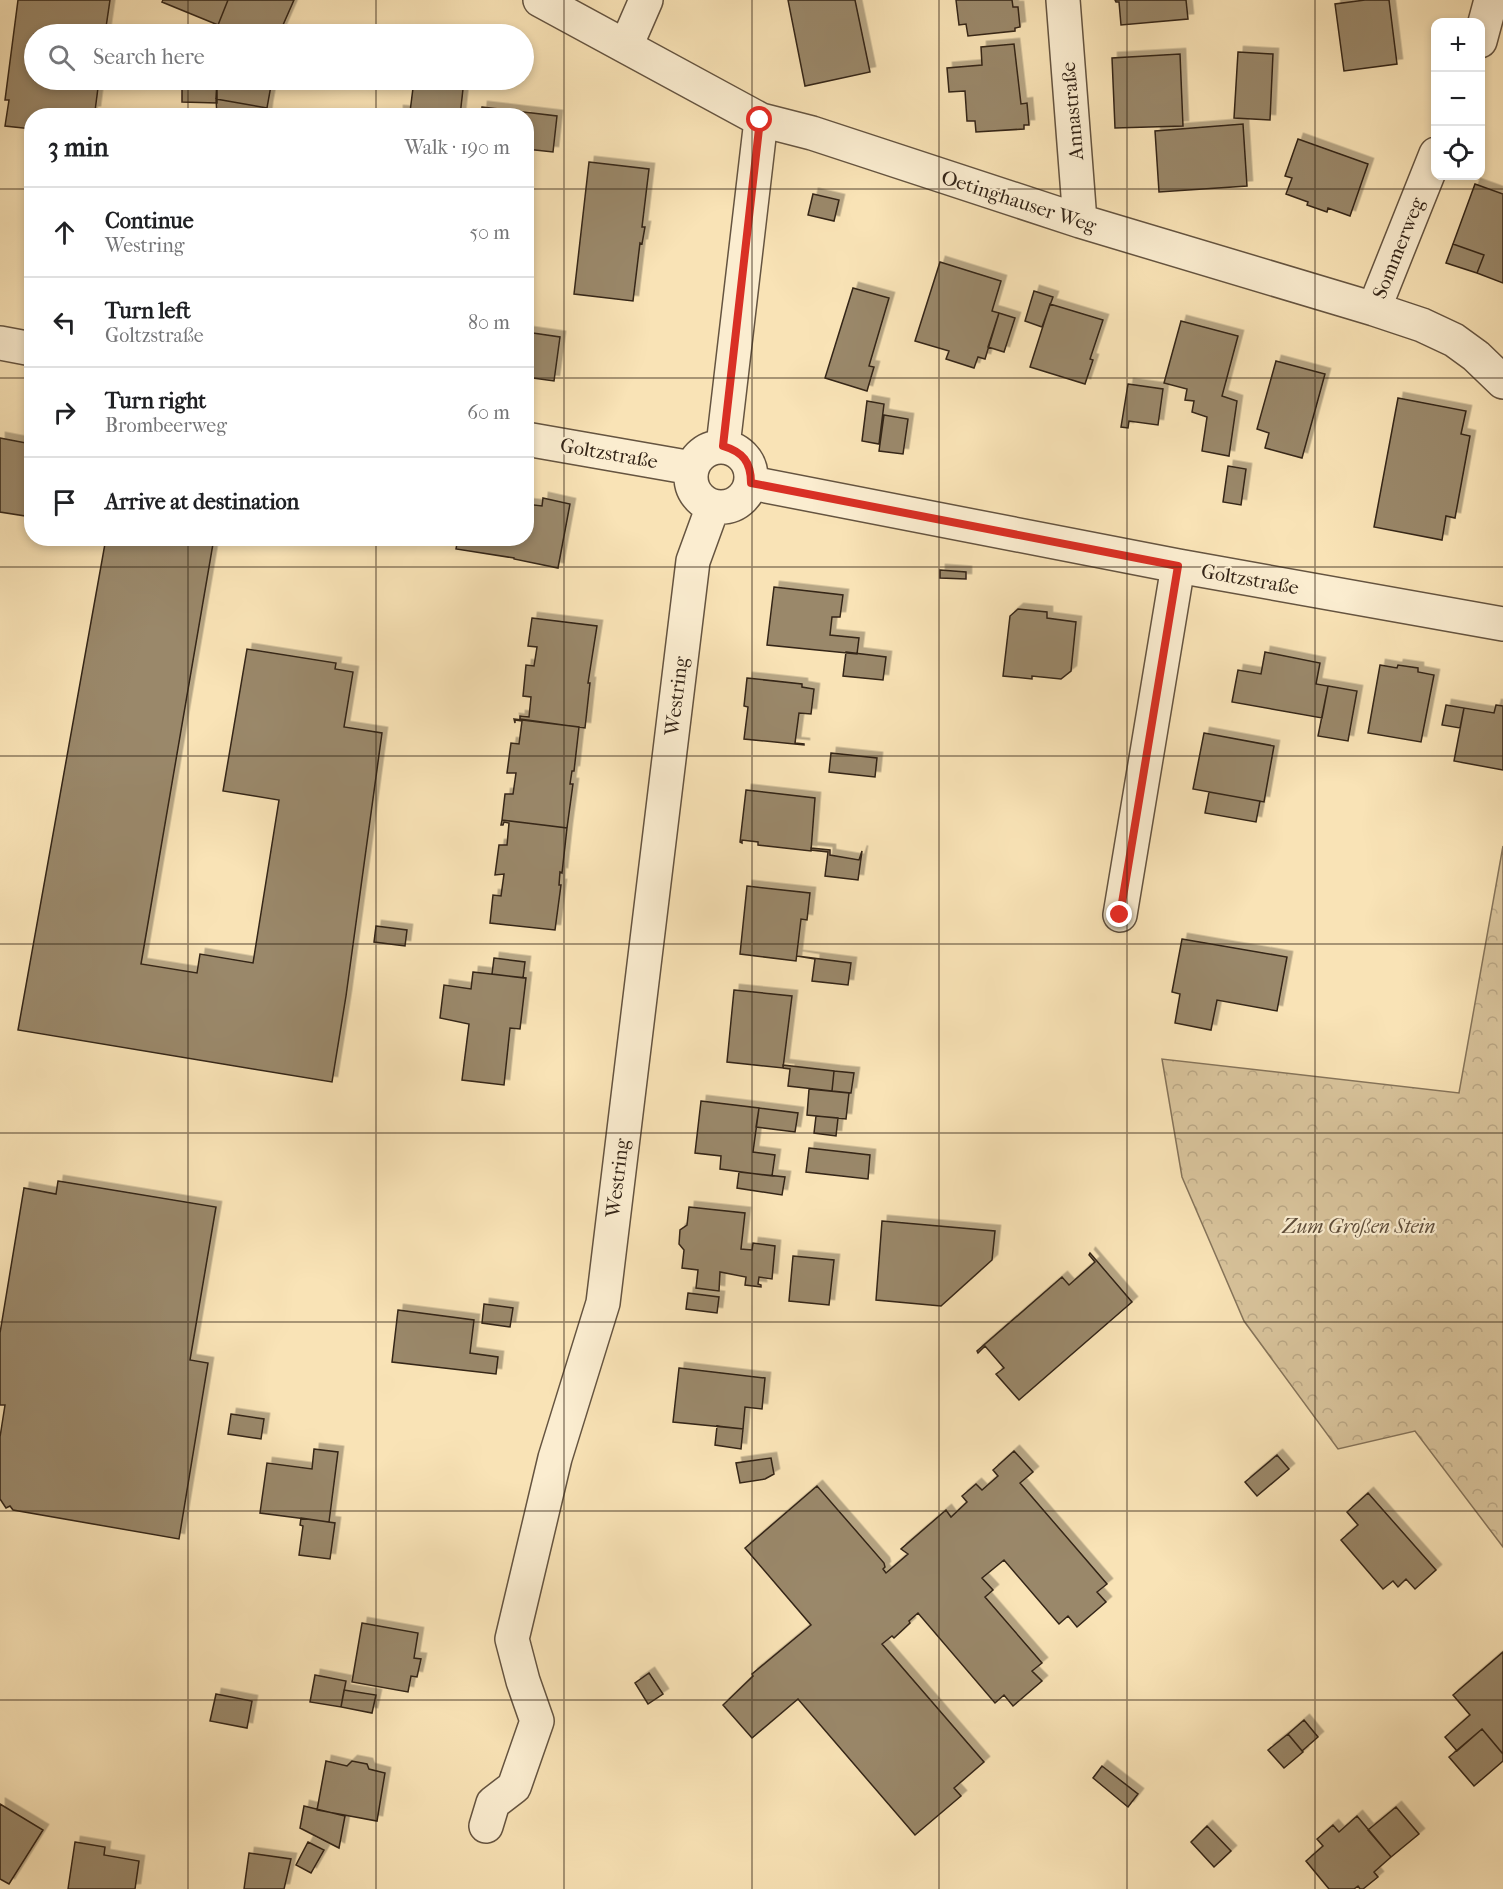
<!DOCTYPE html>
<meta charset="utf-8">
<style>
body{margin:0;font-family:"IM FELL French Canon",serif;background:#f2f2f2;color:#202124}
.controls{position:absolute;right:18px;top:18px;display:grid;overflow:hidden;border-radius:12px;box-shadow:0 3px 9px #0003}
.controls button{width:54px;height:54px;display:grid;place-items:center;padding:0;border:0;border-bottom:2px solid #e0e0e0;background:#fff;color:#202124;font:30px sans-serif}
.stop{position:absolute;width:18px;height:18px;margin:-14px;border:4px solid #d93025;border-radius:50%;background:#fff}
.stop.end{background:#d93025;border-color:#fff;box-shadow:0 2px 6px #0008}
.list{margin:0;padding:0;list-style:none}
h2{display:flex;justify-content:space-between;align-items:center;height:78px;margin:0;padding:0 24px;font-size:26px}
h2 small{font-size:20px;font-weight:400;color:#757577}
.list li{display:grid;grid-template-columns:39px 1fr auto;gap:18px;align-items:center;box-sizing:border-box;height:90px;padding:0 24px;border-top:2px solid #e0e0e0}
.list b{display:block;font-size:22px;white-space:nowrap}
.list p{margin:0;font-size:20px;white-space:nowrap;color:#757577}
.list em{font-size:20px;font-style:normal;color:#757577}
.icon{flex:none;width:33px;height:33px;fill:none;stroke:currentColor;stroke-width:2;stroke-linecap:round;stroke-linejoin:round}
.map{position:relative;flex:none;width:1503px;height:1889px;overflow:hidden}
.search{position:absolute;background:#fff;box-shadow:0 3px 9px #0003;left:24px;top:24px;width:510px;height:66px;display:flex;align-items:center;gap:15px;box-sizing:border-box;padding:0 21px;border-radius:33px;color:#757577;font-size:22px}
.panel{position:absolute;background:#fff;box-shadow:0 3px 9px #0003;left:24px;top:108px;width:510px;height:438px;border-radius:24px}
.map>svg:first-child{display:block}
.forest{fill:url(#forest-crowns);stroke:#86745a;stroke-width:1.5}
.building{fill:#9a886a;stroke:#342518;stroke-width:1.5;filter:url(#shadow)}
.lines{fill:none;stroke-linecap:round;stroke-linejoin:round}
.minor-casing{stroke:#655440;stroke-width:36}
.minor{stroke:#fbedd0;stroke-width:33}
.route{stroke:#d93025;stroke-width:8}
.grid{fill:none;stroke:#342518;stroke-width:1.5;stroke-opacity:0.55}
.labels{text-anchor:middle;stroke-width:4.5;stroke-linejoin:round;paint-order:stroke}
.street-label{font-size:20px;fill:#342518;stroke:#fbedd0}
.park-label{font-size:20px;font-style:italic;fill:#5d4c39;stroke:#fbedd0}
</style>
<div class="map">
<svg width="1503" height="1889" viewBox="0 0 1503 1889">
<defs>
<pattern id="forest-crowns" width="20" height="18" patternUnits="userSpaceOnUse" patternTransform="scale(1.5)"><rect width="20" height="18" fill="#d8c39b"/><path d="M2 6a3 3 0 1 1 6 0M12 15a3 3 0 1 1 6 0" fill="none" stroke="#baa785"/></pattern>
<filter id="shadow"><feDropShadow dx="5.5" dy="-5.5" stdDeviation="0" flood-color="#0004"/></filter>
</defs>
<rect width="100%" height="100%" fill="#f9e3b6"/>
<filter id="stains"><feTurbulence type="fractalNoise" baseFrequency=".00333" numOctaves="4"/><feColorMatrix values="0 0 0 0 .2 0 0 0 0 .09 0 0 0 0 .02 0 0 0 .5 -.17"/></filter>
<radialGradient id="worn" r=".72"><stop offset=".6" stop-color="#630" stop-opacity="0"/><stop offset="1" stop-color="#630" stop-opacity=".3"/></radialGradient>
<!-- forest -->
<path class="forest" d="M1503 846V1547L1415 1431 1338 1449 1244 1321 1182 1177 1162 1059 1459 1093Z"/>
<!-- building -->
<path class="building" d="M18 0H110L105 34H34V80H99L95 111 92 110 91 116H32V129L5 126 9 100H5Z
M163 0H228L218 25 162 2Z
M228 0H294L279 34H243L218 25Z
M788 0H855L870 72 805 86Z
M956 0H1012L1013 7H1018L1020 27 1015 28V31L968 36 966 24 959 25Z
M1115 0H1186L1188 19 1121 25 1119 2H1116Z
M1365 0H1389L1397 64 1344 71 1335 4Z
M1014 44 1021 104 1027 103 1029 125H1024V129L976 132 975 121H967L965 91 949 92 947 68 982 65 981 47Z
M1238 52 1273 54 1270 120 1234 118Z
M1180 54 1183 126 1115 128 1112 58Z
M182 80H217V103L182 102Z
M217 80H272L267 108 216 99Z
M414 80H464L460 116H398V111L410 112Z
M216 99 267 108 266 116H217Z
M482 107 557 116 553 152 526 149V116H481Z
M1243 124 1247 186 1159 192 1155 131Z
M1298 139 1368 164 1350 216 1328 208 1327 212 1307 205 1308 202 1286 194 1292 178 1285 176Z
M589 162 649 169 642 227H645L642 244 640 243 633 301 574 294Z
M1475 184 1503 194V283L1477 273 1484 255 1453 244Z
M813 194 839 200 834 221 808 215Z
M1453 244 1484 255 1477 273 1446 263Z
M940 262 1001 281 992 311 999 313 985 359 978 357 974 368 946 359 949 351 915 341Z
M853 288 889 298 869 366 874 367 867 391 825 378Z
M1034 291 1053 297 1042 327 1025 321Z
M1050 304 1103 320 1090 359 1093 360 1085 384 1030 367Z
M999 313 1015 318 1004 352 988 347Z
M1181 321 1238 336 1222 396 1237 401 1229 456 1202 451 1207 417 1192 412 1194 401 1185 400 1187 389 1164 383Z
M526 332 560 337 554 381 526 377Z
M1276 361 1325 374 1302 458 1265 448 1269 433 1257 429Z
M1128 384 1163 389 1158 425 1129 421 1128 428 1121 427Z
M1398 398 1466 411 1461 434 1470 436 1455 518 1446 516 1442 540 1374 527Z
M867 401 884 404 879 444 862 441Z
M884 415 908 419 903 454 879 451Z
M0 438 26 443 32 440V517L0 512Z
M1228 466 1246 469 1241 505 1223 502Z
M543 498 570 504 558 568 514 559V558L456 549 458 538H526V504L542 506Z
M106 538H214L141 964 197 973 200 954 253 963 279 800 223 791 247 649 336 663 335 669 353 672 344 727 382 733 346 996 332 1082 18 1030Z
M940 570 966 572V579L940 578Z
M774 587 843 595 840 617H832L830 635 859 638 857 654 767 645Z
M1018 609 1047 612V618L1076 622 1071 671 1061 679 1032 676V679L1003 676 1010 616Z
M532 618 597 626 588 683H590L585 728 520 719V716L529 717 531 697 523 696 526 665 534 666 537 647 528 646Z
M846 652 886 657 883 680 843 676Z
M1265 652 1320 663 1316 684 1328 686 1322 718 1232 702 1238 670 1261 674Z
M1380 665 1397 668 1398 665 1418 668V672L1434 675 1421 742 1368 733Z
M747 678 802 684V687L814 689 811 714 799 713 795 743 804 744V745L744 739 748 707 744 706Z
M1328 686 1357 691 1348 741 1318 736Z
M1446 705 1464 708 1460 728 1442 725Z
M1496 705 1503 706V770L1454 761 1464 708 1494 713Z
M514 719 579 727 574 771H572L570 784H573L567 828 502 820 505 794H513L516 773H507L511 743 519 744 522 721 515 720V723Z
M1204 733 1274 746 1264 802 1193 789Z
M831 753 877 758 875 777 829 772Z
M746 790 815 798 811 851 758 845V842L742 840V843L740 842Z
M1209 792 1260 801 1256 822 1205 813Z
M502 820 567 828 562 873 560 872 559 885H561L555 930 490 923 493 895 501 896 504 874 495 875 499 845H507L509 823 504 822 503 825H501Z
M811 848 830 850V855L859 860 862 851 858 880 825 876 828 852 811 850Z
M747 886 810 893 807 920 801 919 796 961 740 954Z
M376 926 407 930 405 946 374 942Z
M1182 939 1287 957 1277 1011 1217 1000 1211 1030 1175 1023 1180 994 1172 992Z
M797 956 851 963 848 985 812 981 815 959Z
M494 958 525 962 523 978 492 974Z
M473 972 526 978 520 1029 510 1028 504 1085 462 1080 469 1024 440 1018 444 985 471 989Z
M734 990 792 996 783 1068 727 1062Z
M783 1065 834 1071 832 1091 788 1086 790 1069 783 1068Z
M834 1071 854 1073 851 1093 832 1091Z
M809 1089 849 1093 846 1119 807 1115Z
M701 1101 759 1108 753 1152 775 1155 772 1176 720 1169 721 1156 695 1153Z
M759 1108 798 1113 795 1132 756 1127Z
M816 1116 838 1118 836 1136 814 1133Z
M809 1148 870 1155 868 1179 806 1172Z
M739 1172 785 1177 782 1195 737 1188Z
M58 1181 216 1207 190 1360 208 1363 179 1539 13 1510 10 1506 6 1508 0 1499V1437L5 1405H0V1333L24 1188 56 1194Z
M689 1207 745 1213 741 1249 752 1250 753 1243 775 1246 772 1279 759 1277 758 1284 761 1285V1287L745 1285 746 1277 720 1272 719 1291 696 1288 698 1270 682 1268 684 1250 679 1244 680 1230 687 1225Z
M882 1221 995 1231 992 1260 941 1306 876 1300Z
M1090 1253 1132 1302 1019 1400 996 1374 1004 1368 985 1346 978 1353 977 1351 1062 1277 1069 1285 1095 1262 1089 1255Z
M793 1256 834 1260 829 1305 789 1301Z
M688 1293 719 1297 717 1313 686 1309Z
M484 1304 513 1308 510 1327 482 1323Z
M398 1310 474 1320 470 1353 498 1357 496 1374 392 1362Z
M679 1368 765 1378 762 1409 745 1407 743 1429 673 1422Z
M231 1414 264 1419 261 1439 228 1434Z
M717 1426 743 1429 741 1449 715 1445Z
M314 1449 338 1452 329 1522 260 1513 267 1463 312 1469Z
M1014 1451 1033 1472 1020 1483 1107 1584 1097 1592 1106 1602 1077 1627 1068 1616 1059 1624 1004 1560 982 1578 993 1590 985 1597 1042 1663 1032 1671 1042 1681 1013 1706 1004 1695 995 1703 918 1613 909 1621 910 1623 894 1638 892 1636 882 1644 984 1762 954 1788 961 1796 915 1835 798 1699 752 1738 723 1705 753 1676 752 1674 811 1625 745 1548 817 1486 884 1563 885 1567 883 1569 886 1573 908 1554 901 1549 946 1510 951 1517 967 1502 962 1496 976 1484 982 1490 998 1476 993 1470Z
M1277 1455 1289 1469 1257 1496 1245 1482Z
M771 1458 774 1474 765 1479 740 1483 736 1463Z
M1368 1493 1436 1570 1415 1589 1406 1579 1398 1587 1393 1581 1383 1589 1341 1540 1358 1525 1347 1512Z
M301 1518 335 1523 330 1559 299 1555 303 1526 300 1525Z
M362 1623 418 1633 414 1658 421 1659 417 1677 411 1676 408 1692 352 1682Z
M1503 1652V1754L1482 1729 1457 1751 1445 1737 1470 1715 1453 1695Z
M649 1673 663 1694 648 1704 635 1683Z
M315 1675 346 1681 341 1707 310 1702Z
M344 1690 376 1695 372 1713 341 1707Z
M216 1694 252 1701 247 1728 210 1721Z
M1304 1720 1318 1737 1302 1751 1288 1734Z
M1482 1729 1503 1754V1761L1474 1786 1449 1757Z
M1288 1734 1303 1752 1284 1768 1268 1750Z
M326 1761 347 1766 352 1761 367 1764 369 1769 385 1773 377 1821 317 1810Z
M1102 1766 1138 1794 1128 1807 1093 1778Z
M0 1804 43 1830 9 1884 0 1879Z
M304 1806 345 1816 339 1848 300 1828Z
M1396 1807 1419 1834 1391 1857 1368 1830Z
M1357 1816 1391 1857 1374 1872 1378 1877 1363 1889H1360L1358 1886 1354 1889H1329L1306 1861 1323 1846 1317 1839 1333 1825 1339 1832Z
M1207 1826 1231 1851 1214 1867 1191 1842Z
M75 1842 105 1847 104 1855 139 1861 135 1889H68Z
M308 1842 324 1850 311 1873 296 1865Z
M249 1853 291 1859 284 1889H244Z"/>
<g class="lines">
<defs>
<path id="minor" d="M540 0 761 120 812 133 1080 221 1374 309 1422 325 1454 340 1476 356 1503 382
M1063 0 1080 221
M1480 41 1491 0
M626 46 646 0
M1374 309 1436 154
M0 343 32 349
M526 439 692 468
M723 446 761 120
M691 477a30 30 0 1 1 60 0a30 30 0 1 1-60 0Z
M751 483 1178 566 1503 624
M1120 915 1178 566
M486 1826 493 1803 514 1787 537 1721 523 1681 512 1639 555 1458 603 1303 693 561 713 506"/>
</defs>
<!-- minor casing -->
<use href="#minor" class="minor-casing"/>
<!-- minor -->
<use href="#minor" class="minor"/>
</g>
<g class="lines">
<!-- route -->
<path class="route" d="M760 120 723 446C743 452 751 462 751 483L1178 566 1120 915"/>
</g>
<!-- grid -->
<path class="grid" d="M188 0V34M376 0V34M564 0V1889M752 0V1889M939 0V1889M1127 0V1889M1315 0V1889M188 80V116M376 80V116M0 189H32M526 189H1503M0 378H32M526 378H1503M188 538V1889M376 538V1889M0 567H1503M0 756H1503M0 944H1503M0 1133H1503M0 1322H1503M0 1511H1503M0 1700H1503"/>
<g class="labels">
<!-- street labels -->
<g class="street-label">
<text transform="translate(1072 111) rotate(-95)" y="7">Annastraße</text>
<text transform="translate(1019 201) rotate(18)" y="7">Oetinghauser Weg</text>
<text transform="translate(1398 248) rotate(-68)" y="7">Sommerweg</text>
<text transform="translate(609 453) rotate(10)" y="7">Goltzstraße</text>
<text transform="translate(1250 579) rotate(10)" y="7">Goltzstraße</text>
<text transform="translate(676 696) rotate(-83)" y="7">Westring</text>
<text transform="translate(617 1178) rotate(-83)" y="7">Westring</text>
</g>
<!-- park labels -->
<g class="park-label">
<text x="1359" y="1233">Zum Großen Stein</text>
</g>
</g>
<rect width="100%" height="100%" filter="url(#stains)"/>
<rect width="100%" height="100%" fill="url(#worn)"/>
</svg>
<div class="controls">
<button>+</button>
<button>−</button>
<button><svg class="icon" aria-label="locate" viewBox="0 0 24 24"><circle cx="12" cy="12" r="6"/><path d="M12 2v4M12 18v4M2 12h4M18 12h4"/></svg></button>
</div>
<div class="stop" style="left:760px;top:120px"></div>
<div class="stop end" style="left:1120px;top:915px"></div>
<div class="search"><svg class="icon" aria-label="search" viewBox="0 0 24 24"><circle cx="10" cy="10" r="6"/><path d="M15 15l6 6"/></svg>Search here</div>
<section class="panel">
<h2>3 min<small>Walk · 190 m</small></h2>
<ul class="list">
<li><svg class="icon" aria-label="ahead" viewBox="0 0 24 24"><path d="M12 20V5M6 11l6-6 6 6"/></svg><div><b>Continue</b><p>Westring</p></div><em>50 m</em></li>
<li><svg class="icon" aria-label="left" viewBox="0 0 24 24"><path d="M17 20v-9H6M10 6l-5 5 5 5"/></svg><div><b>Turn left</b><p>Goltzstraße</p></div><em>80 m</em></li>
<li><svg class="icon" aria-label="right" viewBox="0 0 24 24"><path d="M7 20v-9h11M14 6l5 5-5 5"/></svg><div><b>Turn right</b><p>Brombeerweg</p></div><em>60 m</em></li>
<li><svg class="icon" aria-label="arrive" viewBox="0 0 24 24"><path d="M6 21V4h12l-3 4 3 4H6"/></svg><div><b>Arrive at destination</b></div></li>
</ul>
</section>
</div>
